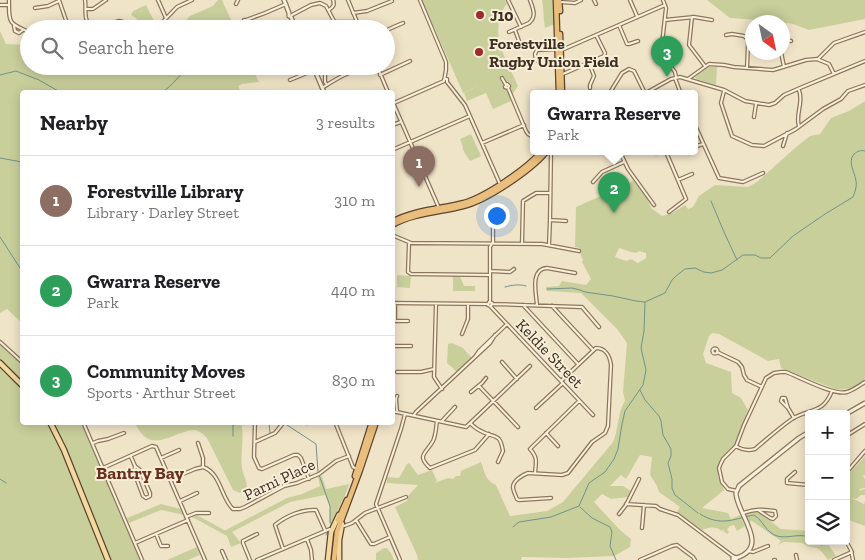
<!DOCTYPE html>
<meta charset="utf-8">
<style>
body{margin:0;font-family:"Zilla Slab",serif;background:#f6f6f6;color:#202124}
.controls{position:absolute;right:15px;bottom:15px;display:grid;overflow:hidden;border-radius:5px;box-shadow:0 2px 12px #0003}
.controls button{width:45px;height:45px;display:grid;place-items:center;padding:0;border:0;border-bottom:1px solid #e0e0e0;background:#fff;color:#202124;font:25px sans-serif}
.compass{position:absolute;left:745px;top:15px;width:45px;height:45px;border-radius:50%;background:#fff;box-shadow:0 2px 12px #0003;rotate:147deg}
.you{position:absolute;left:496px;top:215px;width:18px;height:18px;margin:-12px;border:4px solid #fff;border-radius:50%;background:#1a73e8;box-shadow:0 0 0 8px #1a73e833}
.badge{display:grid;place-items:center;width:32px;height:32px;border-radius:50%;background:#b45309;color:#fff;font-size:16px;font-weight:700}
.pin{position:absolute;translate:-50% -41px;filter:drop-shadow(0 1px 2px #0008)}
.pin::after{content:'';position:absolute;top:26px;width:18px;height:15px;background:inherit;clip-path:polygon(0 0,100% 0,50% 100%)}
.popup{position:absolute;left:530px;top:90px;width:168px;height:65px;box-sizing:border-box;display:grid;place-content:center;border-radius:5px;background:#fff;filter:drop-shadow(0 1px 4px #0005);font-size:16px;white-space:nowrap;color:#757577}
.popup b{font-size:19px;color:#202124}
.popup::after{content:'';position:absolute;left:50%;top:100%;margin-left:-10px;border:10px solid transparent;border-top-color:#fff}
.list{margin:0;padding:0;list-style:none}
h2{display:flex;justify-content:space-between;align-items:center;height:65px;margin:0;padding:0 20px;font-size:21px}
h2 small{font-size:16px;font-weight:400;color:#757577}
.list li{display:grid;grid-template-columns:32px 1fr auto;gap:15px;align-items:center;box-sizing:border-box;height:90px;padding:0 20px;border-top:1px solid #e0e0e0}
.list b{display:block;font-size:19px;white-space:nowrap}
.list p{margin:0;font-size:16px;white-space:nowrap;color:#757577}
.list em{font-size:16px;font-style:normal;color:#757577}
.icon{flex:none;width:28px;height:28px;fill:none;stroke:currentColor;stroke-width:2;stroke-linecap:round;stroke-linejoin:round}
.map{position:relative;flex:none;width:865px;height:560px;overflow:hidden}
.search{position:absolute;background:#fff;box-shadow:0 2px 12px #0003;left:20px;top:20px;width:375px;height:55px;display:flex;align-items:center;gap:12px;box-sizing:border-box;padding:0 18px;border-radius:28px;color:#757577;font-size:19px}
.panel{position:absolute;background:#fff;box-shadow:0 2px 12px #0003;left:20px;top:90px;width:375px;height:335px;border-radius:5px}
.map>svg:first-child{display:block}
.green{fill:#c9cf9b;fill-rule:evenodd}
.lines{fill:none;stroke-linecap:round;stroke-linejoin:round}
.stream{stroke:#6f938a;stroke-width:1}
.minor-casing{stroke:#8d765c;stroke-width:4.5}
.tertiary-casing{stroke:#8d765c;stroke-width:5.5}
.primary-casing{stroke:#5b4430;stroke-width:7}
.trunk-casing{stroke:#5b4430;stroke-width:7}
.minor{stroke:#faf1dc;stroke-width:2}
.tertiary{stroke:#faf1dc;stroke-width:3}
.primary{stroke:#f3d9a0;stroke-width:4.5}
.trunk{stroke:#eabe7c;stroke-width:4.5}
.poi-dot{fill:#9e2a2b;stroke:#f7eed8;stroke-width:2}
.labels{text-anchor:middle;stroke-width:4;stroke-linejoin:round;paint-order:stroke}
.poi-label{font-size:16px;font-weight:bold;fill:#3d2e20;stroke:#f7eed8;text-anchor:start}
.street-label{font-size:16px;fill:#3d2e20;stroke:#f7eed8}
.neighbourhood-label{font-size:18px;font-weight:bold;fill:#6b2e1e;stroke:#f7eed8}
</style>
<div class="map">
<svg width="865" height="560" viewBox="0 0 865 560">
<rect width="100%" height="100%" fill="#f0e4c8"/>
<!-- green -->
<path class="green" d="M218 0H222L235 29H178L190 16 213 6Z
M422 0H505L507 4C503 8 502 13 500 18 493 41 509 65 518 86L510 98 511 101 493 109 486 93 467 101 464 93 482 84 463 93Z
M542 0H555V24L545 28C543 18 544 9 542 0Z
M707 0H865V19L809 30 793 24 782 22 730 18Z
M146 5 156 25 153 29H128L116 25 107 27C119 19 122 22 134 28L137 19 131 15 133 11Z
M332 24H356L358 29H321L320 25Z
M0 31 6 44 29 45V66H251L259 82 242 84 238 86 241 92H229L228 91 226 92H22V323L7 309 0 313Z
M709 67H717L716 85 696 79 695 77Z
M865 101V379C855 387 848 391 835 389L781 368 779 359 768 361 719 334 712 333 709 336 703 354 706 363 731 372 732 393 741 398 748 410 734 446 721 459 718 468V477L724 490 702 508 728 513 731 519 740 515 745 526 737 531 734 525 730 526 727 530 729 532 727 534 723 531 724 528 722 531C715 526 710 527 702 530L677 512 680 507 659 492 657 486 650 475 652 457 640 455 626 479 621 475 610 486H623L631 491 628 497 611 499 602 494 594 502 620 530 631 539 630 547 614 556 566 558 522 557 521 560H418L417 555 395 507 407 501 409 495 418 485 387 483V477L399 478 407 464 409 463 418 475 432 470 437 481 434 483 448 478 453 479 456 476H460L461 471 481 462C485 473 485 480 496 485L510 516 547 511 563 502 613 442C619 429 617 413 625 401L623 392 627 343 617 329 581 293 547 291 546 287 559 286 562 281 586 285 591 279 582 262 583 260 580 253V248L575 247 576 207 630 183 633 180 648 200 651 208 662 216 672 213 685 205 688 209 693 207 699 196 715 185 748 187 757 182 795 148 810 136 820 134 831 118 849 111ZM619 248 631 252 637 253 638 251 646 253V258L638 263 631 259 626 261 615 257Z
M471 134 481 156 470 161C468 158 463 151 463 149 462 145 462 143 460 139Z
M397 275 411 276 410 288 397 287Z
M453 276H460L464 286H475V291H453Z
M452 343 463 348 472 358 457 372 447 363 448 344Z
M0 345 18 361 22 360V383L0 361Z
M0 367 22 388V422L47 423 54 433 68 464 105 560H0Z
M52 423H82L140 560H111L75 472Z
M135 423H241C245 437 240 453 242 468 243 475 247 480 247 488L240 493 233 490 207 438C203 434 199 430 193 430 188 430 182 433 178 434 158 443 145 445 135 423Z
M865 456V475L863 476 865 479V488L859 489 860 491 861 490 865 489V495H861L856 499 851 498 864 504 865 501V526L846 519V507L850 498H849L846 505V479L850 473Z
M322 476 326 489 349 484 346 493 330 526V507L325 495 290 502 232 532 241 543 231 547 227 536 194 518 188 516 195 514 224 530H226L287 498 302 494 320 486 318 477Z
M161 504 181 509 184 515 161 510 129 523 127 518Z
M758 512 781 529 809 531V541H826L836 556 828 560 821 551 817 548 809 547 802 543 784 542 778 545 781 541 752 521 749 522 747 515V514Z
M197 547 200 555 188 560H167Z
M384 548H387L391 553 394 560H376V553Z"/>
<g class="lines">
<!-- stream -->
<path class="stream" d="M320 26 341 25 346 27H355
M303 29 317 26
M0 75 16 71 39 80 60 92
M162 92C173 86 179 74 191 66
M0 158 22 162
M711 201 724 232 737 260
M0 237 22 271
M505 287C512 285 519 284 526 286
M547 289 572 288 580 290 585 292 613 296 636 301 645 302
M640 390 645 400 659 416 661 421 663 435 671 449V456L668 463 672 479V488L675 495 698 513
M233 422V436
M269 422 270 433
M284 423 316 444 318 472 330 506V523
M0 479 6 483
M580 507 592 518 610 527 612 532 610 546 616 560
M700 514C721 527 733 519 754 515 763 520 766 533 777 536 788 539 798 533 809 537
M513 527 519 522 551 517 579 506 589 483 605 472 614 459 618 449 622 424 625 411 643 385 646 370 641 348 644 331 645 302 665 293 672 280 676 276 685 269 695 268 704 272 711 273 722 270 743 255H755L761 258H770L793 236 825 214 853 197C855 192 857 186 856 181 855 172 847 162 854 154 858 151 860 150 865 151
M326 535 329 531
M816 541 822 545"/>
<defs>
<path id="minor" d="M9 0C9 23 8 23 29 32
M59 0 69 29
M85 0C87 12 81 23 97 29
M158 0 166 18
M348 0 360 29
M420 0 446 62V70L444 81
M508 0 521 27
M594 0 596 4
M630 0 637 16
M663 0 666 8 661 53 675 72 676 77
M560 2 575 3 581 0
M236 4 238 0
M0 5H8
M35 8 48 6 59 1
M86 9H93L106 0
M329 10C333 7 335 5 333 0
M353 13 367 11 392 1
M292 15 311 5 320 3 326 6 334 21 336 22H357
M692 17 689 45 705 66
M244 20H246L265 13 286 4
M665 20 694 17 712 20
M619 25 627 44H629L638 41
M14 26 15 31 19 33 23 30
M41 29V28
M103 29C121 17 119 20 137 29
M106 29 117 26 126 29
M156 29 177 7 192 0
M515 30 519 41
M509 32 529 23C537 16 533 9 530 0
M386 33 389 29 403 23
M726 35 732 34 744 36 747 39 748 44 747 68
M782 39 791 41
M561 49H564L665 5
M781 52 784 67
M818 59 834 43 865 32
M536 61 535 54 537 50 557 49
M589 63 594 76 590 85V88
M377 66 388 92
M269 71 274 66
M325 72V82L327 85
M563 74 604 56 605 53 596 35
M380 75 410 61
M502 78 506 85
M675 78 681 94
M445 79H447V82L465 105 500 184
M688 79 709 64 724 65 734 67 773 70 806 60 817 59 829 64 834 74
M290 80 314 70
M507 84 509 86 508 88 505 87Z
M322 88C339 77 350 71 369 66
M508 88 526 131 528 134 534 138
M799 90C804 103 795 114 799 126
M724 91 721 103 732 136 752 145 764 146 796 129 823 109 841 99 848 91 865 85
M609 94 622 73 629 69 634 71 645 93
M644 94 671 79 680 77 724 90 745 101 769 105 775 103 784 95 800 88 865 61
M394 103 444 81
M394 105 439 208
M754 117 756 104
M694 123 719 178 743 182 763 173
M392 125 401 122
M482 143 524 125
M783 146 787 133
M694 147 703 144
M392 150 470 116
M620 152 628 169 654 205
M666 152 686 199 669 212
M656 153 658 152
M678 180 692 174
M593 182 602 172 624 162
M550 220 566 221
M392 235 411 243 542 244 579 251
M409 244 408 272 411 274 490 275
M522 244 523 201 536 193H550
M549 245 550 220 551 152
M490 271 510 272 514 269
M489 302 492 303 491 306 488 305Z
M490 302V247L493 242V222L492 219
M392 303 487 304
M395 303V321H408
M436 304 434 377 442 389
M492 304 580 307H582L599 327
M523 305 578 364
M537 305C536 293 530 269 547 268L575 273
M490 306 593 415
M552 306 593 350
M462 334 468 319V304
M0 342 22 362
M392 346H411
M712.5 351a2.5 2.5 0 1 1 5 0a2.5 2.5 0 1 1-5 0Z
M717 352 738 362 742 367 744 375 747 380 762 387
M475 357 479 351 506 325
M502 362 517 379
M397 372H421L434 369
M479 386 518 427
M471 392 482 383 486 378
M782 398H785L788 408 794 418
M782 398 781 401 788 408
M536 408 563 383
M392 411 466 427 530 366
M397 411 396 399 397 396
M414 415 416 412 490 343 495 335
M437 421C436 427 436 435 433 441 426 454 416 455 430 468L475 450 489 434
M442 421 455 407
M83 422 142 560
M255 422 254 457 259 468 262 469 294 455H298L301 458 309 479
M306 422 307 423
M335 422 353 467 357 469
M471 424C475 428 480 431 485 433 498 438 500 435 503 451L498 462
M546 433 558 446
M846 436 865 424
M255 442 275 433 284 422
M93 443 98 441 108 439 124 433
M198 443 203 458V467
M736 446C742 450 748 451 755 449 767 439 779 428 792 419 810 408 823 414 832 391
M131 457 135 466
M161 458 179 450
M135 466 140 470 150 493V496L146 498 143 496 134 472Z
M203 467C221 473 221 498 233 509H240L245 507 284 486 297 483 319 474 336 461 349 456
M103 468 152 446 156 447 205 560
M795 472 787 479V483L809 485
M535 473C536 462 538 458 530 449L579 401
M846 473 865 451
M171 479 195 469 203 467
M737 491 728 489 722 482 719 468 721 463 723 459 736 446 744 425 766 378 774 373 781 372H786C799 377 835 396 847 392 854 390 860 385 865 382
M551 498 519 500 517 499C516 496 513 491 513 487 513 481 522 475 528 473L562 475 568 473 592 442 605 433 608 426 611 365C610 357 606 348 596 348L561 381
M180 501 197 493
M626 504 656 506 660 509 678 515 734 557
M743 513C755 509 762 509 775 511L776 516 773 519 770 518 758 510
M619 514 626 505 639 479
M186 517 196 513H209
M356 520 371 544H374L390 537
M808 520H809
M344 526 352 523 365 513 406 497
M642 528 644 505
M156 534 161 546H168
M307 539 311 550 312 560
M846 541 851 550 853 560
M135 543 188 520
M283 549 275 525C286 516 302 509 316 510L325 530
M222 551 226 560
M748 551 753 552 768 546
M796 555 797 560
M250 560 243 543V541L257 534
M257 560 330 529
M400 560 376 504 401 429 405 414
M640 560 672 546 677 545 693 557 695 560
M774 560H775
M834 560 852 552"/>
<path id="tertiary" d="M284 0 289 13V16L291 17 296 29
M313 66 324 92
M846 414 865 403
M736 558C772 547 736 513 736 493 737 490 738 489 739 486L799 438 809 432
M733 560V558L734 557 736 558V560"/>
<path id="primary" d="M0 363 22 385
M50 422 64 450 108 560
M328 560 331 532 339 515
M339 560V540L342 524"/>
<path id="trunk" d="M556 0 559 94
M559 0 560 11
M560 34 562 94
M392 222C414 210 441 209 464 203 485 197 527 169 541 152
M392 225C413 213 440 212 463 206 486 201 531 170 546 152
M355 476 372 422
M338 520 347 500
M334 560 337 532 360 470 376 422"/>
</defs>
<!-- minor casing -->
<use href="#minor" class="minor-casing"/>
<!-- tertiary casing -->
<use href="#tertiary" class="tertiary-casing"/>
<!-- primary casing -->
<use href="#primary" class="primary-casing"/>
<!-- trunk casing -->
<use href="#trunk" class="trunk-casing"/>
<!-- minor -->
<use href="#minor" class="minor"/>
<!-- tertiary -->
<use href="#tertiary" class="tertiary"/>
<!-- primary -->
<use href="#primary" class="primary"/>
<!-- trunk -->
<use href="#trunk" class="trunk"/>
</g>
<!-- markers -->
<g class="poi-dot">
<circle cx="480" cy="15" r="5"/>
<circle cx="479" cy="52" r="5"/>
</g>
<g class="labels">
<!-- poi labels -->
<g class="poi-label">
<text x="490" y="21">J10</text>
<text x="489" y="49">Forestville<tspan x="489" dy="18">Rugby Union Field</tspan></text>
</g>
<!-- street labels -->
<g class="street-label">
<text transform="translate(550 353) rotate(46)" y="6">Keldie Street</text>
<text transform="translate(279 479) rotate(-25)" y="6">Parni Place</text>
</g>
<!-- neighbourhood labels -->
<g class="neighbourhood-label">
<text x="140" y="479">Bantry Bay</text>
</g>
</g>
</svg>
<div class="controls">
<button>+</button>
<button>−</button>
<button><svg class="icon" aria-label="layers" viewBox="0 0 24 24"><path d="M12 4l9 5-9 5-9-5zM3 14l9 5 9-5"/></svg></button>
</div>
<svg class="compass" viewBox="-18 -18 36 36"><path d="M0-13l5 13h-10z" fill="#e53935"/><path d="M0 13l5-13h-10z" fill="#757577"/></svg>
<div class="you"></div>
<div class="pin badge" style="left:419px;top:187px;background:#8d6e63">1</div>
<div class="pin badge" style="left:614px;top:213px;background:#2e9e5b">2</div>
<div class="popup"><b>Gwarra Reserve</b>Park</div>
<div class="pin badge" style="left:667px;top:77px;background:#2e9e5b">3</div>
<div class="search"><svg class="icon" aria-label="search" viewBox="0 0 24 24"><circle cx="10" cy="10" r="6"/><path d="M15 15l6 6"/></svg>Search here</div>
<section class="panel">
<h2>Nearby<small>3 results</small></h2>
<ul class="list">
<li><span class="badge" style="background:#8d6e63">1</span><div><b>Forestville Library</b><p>Library · Darley Street</p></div><em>310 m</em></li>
<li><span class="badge" style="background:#2e9e5b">2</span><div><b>Gwarra Reserve</b><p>Park</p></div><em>440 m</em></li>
<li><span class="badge" style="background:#2e9e5b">3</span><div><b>Community Moves</b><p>Sports · Arthur Street</p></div><em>830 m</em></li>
</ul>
</section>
</div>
